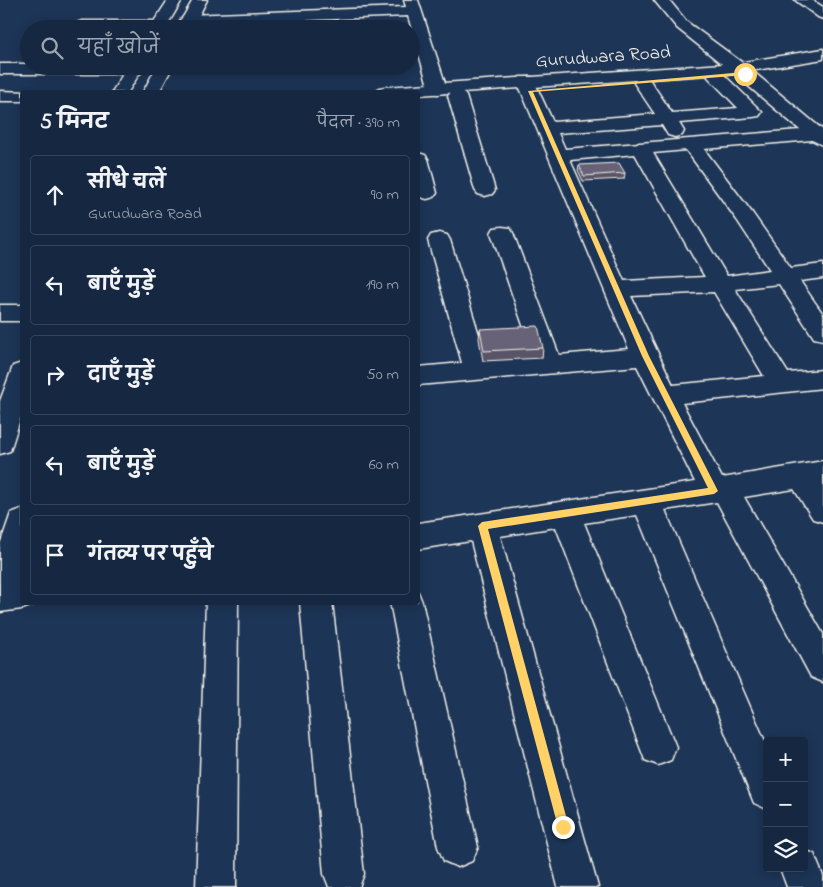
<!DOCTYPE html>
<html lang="hi">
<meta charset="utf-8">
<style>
body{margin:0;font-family:"Indie Flower","Playpen Sans Deva",sans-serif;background:#23344c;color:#f1f3f6}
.controls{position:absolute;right:15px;bottom:15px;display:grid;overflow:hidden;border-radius:5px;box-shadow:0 2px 12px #0003}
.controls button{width:45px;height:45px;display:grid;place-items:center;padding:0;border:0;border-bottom:1px solid #35445a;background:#162841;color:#f1f3f6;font:25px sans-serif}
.stop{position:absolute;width:15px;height:15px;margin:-11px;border:4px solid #ffd166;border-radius:50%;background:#fff}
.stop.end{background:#ffd166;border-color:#fff;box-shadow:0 1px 5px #0008}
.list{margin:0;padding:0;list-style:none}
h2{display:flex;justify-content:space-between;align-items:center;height:65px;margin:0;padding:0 20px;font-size:21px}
h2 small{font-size:16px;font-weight:400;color:#9ea6b1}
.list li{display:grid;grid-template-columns:32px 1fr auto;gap:15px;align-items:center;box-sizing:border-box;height:80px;margin:0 10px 10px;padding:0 10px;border:1px solid #35445a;border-radius:5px}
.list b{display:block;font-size:19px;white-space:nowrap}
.list p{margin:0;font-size:16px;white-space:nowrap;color:#9ea6b1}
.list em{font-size:16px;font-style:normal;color:#9ea6b1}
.icon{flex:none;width:28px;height:28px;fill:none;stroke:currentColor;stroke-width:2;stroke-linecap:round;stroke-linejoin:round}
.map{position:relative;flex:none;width:823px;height:887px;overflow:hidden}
.search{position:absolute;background:#162841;box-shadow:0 2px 12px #0003;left:20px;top:20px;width:400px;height:55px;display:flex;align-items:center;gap:12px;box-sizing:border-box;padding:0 18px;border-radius:28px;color:#9ea6b1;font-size:19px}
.panel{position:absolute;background:#162841;box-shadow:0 2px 12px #0003;left:20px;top:90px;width:400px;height:515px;border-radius:5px}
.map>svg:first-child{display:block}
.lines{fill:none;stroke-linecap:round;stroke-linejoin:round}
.minor-casing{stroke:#f4f1e8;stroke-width:3}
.tertiary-casing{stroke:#f4f1e8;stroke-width:3}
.minor{fill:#1d3557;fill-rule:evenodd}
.tertiary{fill:#1d3557;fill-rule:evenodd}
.wall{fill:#595467;stroke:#f4f1e8}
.building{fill:#686278;stroke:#f4f1e8}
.route{fill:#ffd166}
.labels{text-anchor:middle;stroke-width:4;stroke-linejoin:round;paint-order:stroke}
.far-street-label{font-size:19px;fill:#f4f1e8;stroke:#1d3557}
</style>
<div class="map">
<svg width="823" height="887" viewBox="0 0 823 887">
<rect width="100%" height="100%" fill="#1d3557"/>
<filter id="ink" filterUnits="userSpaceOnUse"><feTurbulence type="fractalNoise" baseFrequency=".02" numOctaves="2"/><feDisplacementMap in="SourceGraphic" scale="10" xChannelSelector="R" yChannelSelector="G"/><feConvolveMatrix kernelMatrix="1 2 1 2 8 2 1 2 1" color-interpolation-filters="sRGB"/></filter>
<g filter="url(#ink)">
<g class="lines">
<defs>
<path id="minor" d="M404 0H418L447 89 444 93 438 94 432 93 429 89 408 16 188 25 183 23 180 20 183 17 188 15 406 7Z
M654 0H669L687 22 744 64 823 130 822 145 812 140 704 149 753 214 791 268 823 264V278L800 281 823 314V340L814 338 779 284 735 289 788 373 823 370V388L682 403 722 478 823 461V522L813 519 794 489 744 497 823 634V682L811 677 717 502 665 510 767 746V809L754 803 637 515 584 523 676 747 671 760 658 765 645 760 556 527 500 536 598 887H558L471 541 418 549V523L695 482 637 366 418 385V367L462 363 428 240 431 235 439 233 447 235 450 240 487 361 534 357 491 233 494 228 502 227 510 228 513 233 559 355 629 349 517 81 520 77H532L553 122 655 114 634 83 637 79 643 78 649 79 672 113 738 108 708 77 710 73H722L762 112 759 116 753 117 679 123 684 131 682 135 675 137 668 135 662 125 558 133 565 149 800 130 732 72 677 28ZM686 150 737 220 770 270 727 276 653 153ZM635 154 696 262 705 277 624 281 570 160ZM714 292 764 376 673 385 631 296Z
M795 0H812L823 7V19L818 17Z
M82 21H159L164 23 167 26 165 29H76L74 26 77 23Z
M0 64H29V66H141L143 69 141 73 135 74H0Z
M0 91 28 92H22V101H0Z
M457 91 463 92 466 96 495 190 492 194 485 196 478 194 475 190 448 96 451 92Z
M418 153 425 155 428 159 437 193 434 197 427 199 420 197 418 194Z
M22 581V602H34L33 605 22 609 0 612V584Z
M418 592 422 602 478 847 472 861 458 867 444 861 438 847 390 602H418Z
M206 602H238L236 887H196Z
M300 602H332L364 874 359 887H329L324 874Z
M804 850 814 854 823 876V887H787L780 868H804Z"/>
<path id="tertiary" d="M168 0H182L165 29H149Z
M193 0H207L192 29H176Z
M823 49V59L738 73 418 95V92H376L379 88 385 87 738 63Z
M128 66H144L128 92H112Z
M157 66H173L159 92H143Z
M0 305H22V321H0Z
M22 363V413L10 451 0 454V401L13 366Z
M22 509V573L11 606 0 610V545L11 513Z"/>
</defs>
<!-- minor casing -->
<use href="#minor" class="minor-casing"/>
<!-- tertiary casing -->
<use href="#tertiary" class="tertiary-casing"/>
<!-- minor -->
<use href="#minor" class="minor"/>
<!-- tertiary -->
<use href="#tertiary" class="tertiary"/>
</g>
<!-- wall -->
<path class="wall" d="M579 165 625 173 624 179 583 181 578 170Z
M480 329 543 348 542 358 483 361 479 339Z"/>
<!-- building -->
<path class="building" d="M619 163 625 173 584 176 579 165Z
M538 326 543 348 484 351 480 329Z"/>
</g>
<!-- route -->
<path class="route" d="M745 72 746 75 533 92 649 356 718 491 714 494 488 529 569 827 567 831 563 832 559 831 558 827 478 526 482 522 708 488 642 356 528 91Z"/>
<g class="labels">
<!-- far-street labels -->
<g class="far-street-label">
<text transform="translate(603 55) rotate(-4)" y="7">Gurudwara Road</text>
</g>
</g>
</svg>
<div class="controls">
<button>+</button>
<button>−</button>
<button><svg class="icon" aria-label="layers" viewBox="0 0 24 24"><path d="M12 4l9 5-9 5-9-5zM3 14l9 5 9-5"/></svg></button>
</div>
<div class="stop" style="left:745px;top:74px"></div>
<div class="stop end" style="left:563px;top:827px"></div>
<div class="search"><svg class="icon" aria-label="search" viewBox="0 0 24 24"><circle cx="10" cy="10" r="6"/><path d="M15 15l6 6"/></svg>यहाँ खोजें</div>
<section class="panel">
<h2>5 मिनट<small>पैदल · 390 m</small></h2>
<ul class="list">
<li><svg class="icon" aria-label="ahead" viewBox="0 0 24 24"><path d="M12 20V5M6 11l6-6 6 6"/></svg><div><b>सीधे चलें</b><p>Gurudwara Road</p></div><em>90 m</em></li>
<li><svg class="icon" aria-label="left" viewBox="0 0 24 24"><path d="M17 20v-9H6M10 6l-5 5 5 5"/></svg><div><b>बाएँ मुड़ें</b></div><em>190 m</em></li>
<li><svg class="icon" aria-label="right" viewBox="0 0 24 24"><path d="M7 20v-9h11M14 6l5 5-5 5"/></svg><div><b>दाएँ मुड़ें</b></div><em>50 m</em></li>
<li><svg class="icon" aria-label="left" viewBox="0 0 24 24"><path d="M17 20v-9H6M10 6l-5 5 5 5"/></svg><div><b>बाएँ मुड़ें</b></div><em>60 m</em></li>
<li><svg class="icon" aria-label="arrive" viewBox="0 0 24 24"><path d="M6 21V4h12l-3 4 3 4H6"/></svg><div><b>गंतव्य पर पहुँचे</b></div></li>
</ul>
</section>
</div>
